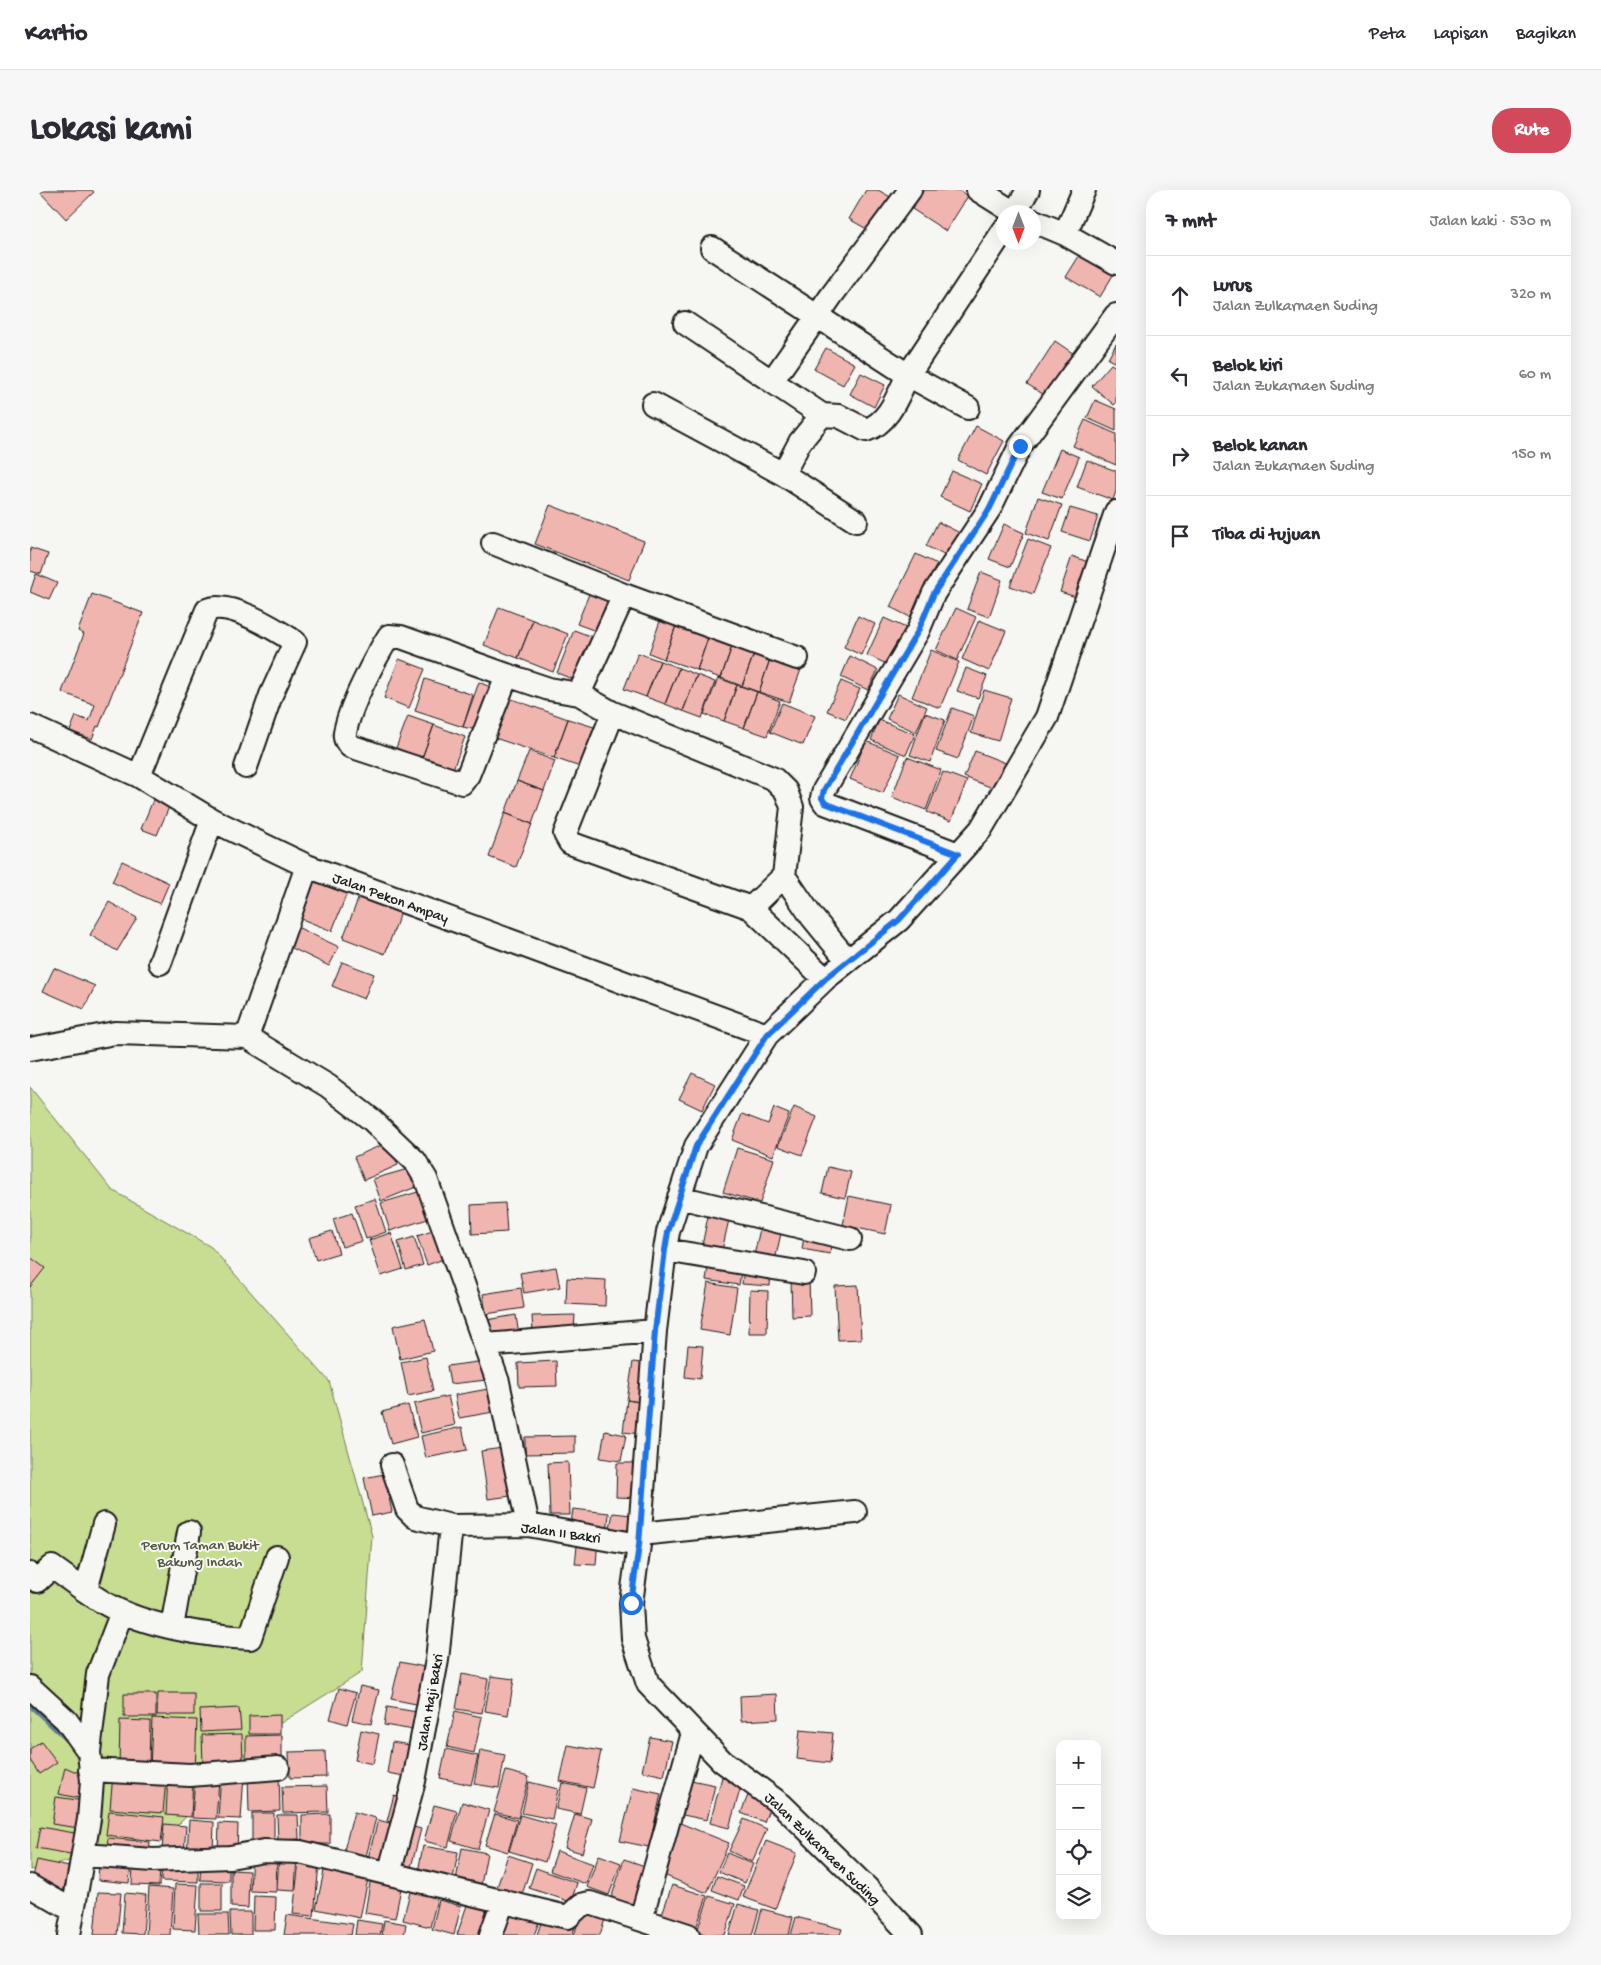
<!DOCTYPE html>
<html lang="id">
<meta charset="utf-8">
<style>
body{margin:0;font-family:"Gochi Hand",sans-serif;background:#f7f7f7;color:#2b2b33}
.controls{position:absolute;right:15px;bottom:15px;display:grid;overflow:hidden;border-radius:10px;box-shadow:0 5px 20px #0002}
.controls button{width:45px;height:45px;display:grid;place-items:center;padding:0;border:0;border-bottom:1px solid #e1e1e2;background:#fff;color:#2b2b33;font:25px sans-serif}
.compass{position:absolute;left:966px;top:15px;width:45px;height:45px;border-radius:50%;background:#fff;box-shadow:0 5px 20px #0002;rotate:180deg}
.stop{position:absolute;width:15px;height:15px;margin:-11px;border:4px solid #1a73e8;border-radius:50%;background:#fff}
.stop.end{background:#1a73e8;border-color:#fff;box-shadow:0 1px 5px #0008}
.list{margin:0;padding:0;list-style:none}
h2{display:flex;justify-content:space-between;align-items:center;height:65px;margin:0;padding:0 20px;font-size:21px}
h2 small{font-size:16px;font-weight:400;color:#7c7c81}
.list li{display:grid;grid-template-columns:32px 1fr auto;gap:15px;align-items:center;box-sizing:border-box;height:80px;padding:0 20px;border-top:1px solid #e1e1e2}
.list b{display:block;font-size:19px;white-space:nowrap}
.list p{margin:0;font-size:16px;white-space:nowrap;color:#7c7c81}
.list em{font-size:16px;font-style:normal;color:#7c7c81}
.icon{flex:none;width:28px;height:28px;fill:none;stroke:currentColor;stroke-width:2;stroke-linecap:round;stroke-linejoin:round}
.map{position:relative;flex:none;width:1086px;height:1745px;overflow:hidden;border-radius:20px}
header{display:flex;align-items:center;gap:30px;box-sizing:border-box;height:70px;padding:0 25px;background:#fff;border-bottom:1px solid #e1e1e2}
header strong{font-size:24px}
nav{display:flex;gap:28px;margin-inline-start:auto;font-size:18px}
.intro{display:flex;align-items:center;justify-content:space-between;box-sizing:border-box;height:120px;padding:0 30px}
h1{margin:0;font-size:35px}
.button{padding:12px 22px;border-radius:20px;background:#d1495b;color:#fff;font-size:18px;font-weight:700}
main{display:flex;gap:30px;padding:0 30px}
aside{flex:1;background:#fff;border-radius:20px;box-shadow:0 5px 20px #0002}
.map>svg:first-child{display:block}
.green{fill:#c7dd92;stroke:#727c57}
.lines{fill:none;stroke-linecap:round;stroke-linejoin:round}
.stream{stroke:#637e98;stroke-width:5.5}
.building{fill:#f1b5b0;stroke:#1c1c1c}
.minor-casing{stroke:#1c1c1c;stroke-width:26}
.minor{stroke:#f6f6f2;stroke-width:22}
.route{stroke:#1a73e8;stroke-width:6}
.labels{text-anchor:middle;stroke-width:4;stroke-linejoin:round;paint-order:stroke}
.street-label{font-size:15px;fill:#1c1c1c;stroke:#f6f6f2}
.park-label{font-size:15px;fill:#4f563f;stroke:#f6f6f2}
</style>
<header>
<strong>Kartio</strong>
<nav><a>Peta</a><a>Lapisan</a><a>Bagikan</a></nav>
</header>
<div class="intro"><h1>Lokasi kami</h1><a class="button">Rute</a></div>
<main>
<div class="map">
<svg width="1086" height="1745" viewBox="0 0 1086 1745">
<rect width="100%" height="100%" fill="#f6f6f2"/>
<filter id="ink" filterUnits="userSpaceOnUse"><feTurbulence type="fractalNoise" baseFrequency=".02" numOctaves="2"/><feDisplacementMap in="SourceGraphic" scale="10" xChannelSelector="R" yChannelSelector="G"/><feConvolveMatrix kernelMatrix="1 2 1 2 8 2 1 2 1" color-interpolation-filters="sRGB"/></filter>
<g filter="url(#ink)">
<!-- green -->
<path class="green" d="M0 897 82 1000 181 1057 299 1191 342 1346 332 1482 238 1541 147 1636 23 1676 0 1680Z"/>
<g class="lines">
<!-- stream -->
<path class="stream" d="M0 1515 40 1552"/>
</g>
<!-- building -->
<path class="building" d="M9 0H62L64 2 36 29Z
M836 0H848L864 9 844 43 819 29Z
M894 0H928L938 6 916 41 882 19Z
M1054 58 1086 80 1070 107 1036 87Z
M1025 151 1047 166 1019 208 997 194Z
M1086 154V173L1078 169Z
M796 158 825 174 813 195 784 179Z
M1081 174 1086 177V213L1084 215 1062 196Z
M831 183 855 195 844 217 820 204Z
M1065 210 1086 219V241L1057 228Z
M1055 230 1086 244V275L1043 256Z
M946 236 974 251 956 285 928 270Z
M1030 259 1049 267 1032 309 1012 302Z
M1057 270 1086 281V301L1083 310 1047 297Z
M922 281 952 294 940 321 910 307Z
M1008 307 1032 315 1019 351 996 343Z
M520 315 614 351 599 390 505 354Z
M1040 318 1068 326 1060 351 1032 342Z
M908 332 934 345 922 369 896 356Z
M974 334 994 343 980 377 959 369Z
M998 349 1021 358 1003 404 980 396Z
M0 358 18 364 11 384 0 381Z
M886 364 907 374 880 427 860 417Z
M1042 366 1058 372 1046 407 1030 402Z
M951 382 972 390 959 427 937 419Z
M6 384 27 393 19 410 0 402Z
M561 399 579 406 566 441 547 434Z
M62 404 113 423 69 537 67 536 62 549 40 541 46 526 59 531 65 515 32 502 54 444 48 441Z
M469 417 503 430 488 468 454 455Z
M926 418 946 427 927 470 906 460Z
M828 426 845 434 831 465 814 457Z
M631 428 647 433 634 469 619 463Z
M854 428 876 438 859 475 837 465Z
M503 430 538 444 523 482 488 468Z
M949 430 976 441 959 481 932 469Z
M647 433 679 445 667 480 634 469Z
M544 440 565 448 548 491 527 483Z
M679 445 703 453 691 488 667 480Z
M703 453 725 461 712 496 691 488Z
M901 460 929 472 910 518 882 507Z
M725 461 741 466 729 502 712 496Z
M608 463 630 471 616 507 594 499Z
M741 466 772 477 759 512 729 502Z
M820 466 848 480 838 500 811 487Z
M369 469 395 479 379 518 354 508Z
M630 471 649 478 635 514 616 507Z
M649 478 667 485 653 521 635 514Z
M936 478 957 486 948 508 927 501Z
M667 485 685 492 672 528 653 521Z
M688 488 707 495 694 531 674 524Z
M395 489 443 505 433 537 385 521Z
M811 491 830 499 816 529 797 521Z
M449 492 462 498 447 540 433 537Z
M707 495 727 502 714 538 694 531Z
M954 500 981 508 968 551 941 543Z
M727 502 750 511 737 546 714 538Z
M868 504 897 517 886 542 857 529Z
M479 508 538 529 524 568 465 548Z
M752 513 785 526 773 555 740 542Z
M922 518 944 526 928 569 906 561Z
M895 523 915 530 900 572 880 565Z
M378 526 404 535 392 568 366 558Z
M538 529 564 537 550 577 524 568Z
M849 530 885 544 876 565 841 550Z
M404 535 435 547 423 579 392 568Z
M836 551 870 565 853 603 820 589Z
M499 561 525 571 514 601 487 591Z
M945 561 978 574 968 600 934 587Z
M877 567 911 580 896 620 862 607Z
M913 582 937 591 921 631 897 622Z
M487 591 514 601 502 634 475 623Z
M126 603 142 610 127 645 111 639Z
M475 623 502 634 486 677 459 667Z
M92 671 139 693 130 714 82 692Z
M281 683 319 698 302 741 264 726Z
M330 704 372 719 355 764 313 748Z
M79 712 107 728 87 761 60 745Z
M267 737 309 757 299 776 258 756Z
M312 772 344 784 334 809 302 796Z
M24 778 65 796 54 819 13 801Z
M662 883 685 894 672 920 649 909Z
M764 917 787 927 772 965 748 956Z
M744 918 759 924 743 966 702 950 712 924 738 934Z
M359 952 368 975 334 990 324 967Z
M707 958 744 969 730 1013 693 1002Z
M798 977 821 982 815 1008 792 1003Z
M378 979 386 997 351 1011 343 989Z
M398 999 407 1026 360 1041 351 1013Z
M819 1006 861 1015 855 1044 813 1035Z
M345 1009 356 1042 336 1049 325 1015Z
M475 1013 477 1042 442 1044 441 1015Z
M679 1021 700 1025 691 1065 671 1061Z
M734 1021 755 1025 744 1075 723 1070Z
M322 1023 332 1051 312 1057 303 1029Z
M776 1035 803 1039 800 1064 772 1059Z
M412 1038 422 1066 397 1075 387 1046Z
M302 1041 309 1063 286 1070 279 1048Z
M361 1043 373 1079 351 1086 339 1050Z
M384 1047 393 1075 376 1080 368 1052Z
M0 1067 15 1078 0 1097Z
M679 1070 712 1075 709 1095 676 1090Z
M526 1077 530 1097 494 1103 490 1083Z
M714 1078 741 1080 740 1096 712 1094Z
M537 1088 576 1090 575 1116 536 1114Z
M761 1088H779L780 1126 762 1127Z
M678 1093 707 1098 700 1145 670 1140Z
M828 1095 831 1149 808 1150 805 1096Z
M491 1098 494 1118 456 1124 453 1104Z
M720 1100 738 1101 737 1143H719Z
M486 1125 489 1146 463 1149 457 1130Z
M545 1125 544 1140 503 1142 502 1126Z
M395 1129 403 1161 370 1169 363 1136Z
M658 1155 673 1156 670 1189 655 1187Z
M396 1167 403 1201 378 1206 371 1172Z
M455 1171 457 1190 420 1194 417 1176Z
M526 1171 527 1196 489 1197 488 1173Z
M603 1172 621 1174 616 1213 597 1210Z
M464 1198 469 1221 429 1228 425 1205Z
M418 1206 425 1235 391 1243 384 1214Z
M597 1210 616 1213 611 1244 593 1242Z
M378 1215 387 1247 361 1254 352 1222Z
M432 1237 437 1260 396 1268 391 1246Z
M575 1241 596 1245 591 1271 570 1268Z
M545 1246V1263L495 1264V1247Z
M480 1257 488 1305 458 1309 451 1261Z
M538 1272 540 1325H520L518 1273Z
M587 1273H611L610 1308 586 1307Z
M354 1284 362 1322 342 1326 334 1288Z
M543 1319 579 1323 577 1346 540 1341Z
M583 1323 610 1326 608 1342 580 1338Z
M548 1347 568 1348 566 1375 545 1374Z
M370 1472 404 1479 396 1516 361 1509Z
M432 1484 458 1489 452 1523 426 1519Z
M461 1486 484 1489 478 1525 455 1521Z
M330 1496 349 1500 341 1534 322 1530Z
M309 1498 326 1503 317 1534 300 1529Z
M128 1503H164V1525H127Z
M94 1504H126V1527H94Z
M747 1504 748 1529 711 1531 710 1506Z
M357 1517 387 1522 384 1540 354 1535Z
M209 1518 211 1540 171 1542 170 1520Z
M425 1521 452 1527 444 1563 417 1557Z
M250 1525V1544H219V1526Z
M122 1528 167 1530 165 1583 120 1582Z
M90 1530 120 1531 119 1579 89 1578Z
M331 1540 349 1544 343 1574 325 1570Z
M770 1540 803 1543 800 1573 767 1569Z
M212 1544 213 1575 173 1576 172 1545Z
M252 1545V1572H216V1546Z
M620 1547 642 1551 634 1586 612 1581Z
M11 1551 27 1572 9 1584 0 1570V1559Z
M362 1552 380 1555 375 1586 357 1583Z
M538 1555 571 1561 563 1598 530 1591Z
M416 1559 448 1566 441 1595 410 1588Z
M450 1560 475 1565 469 1598 444 1594Z
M295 1561 296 1587 260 1588 259 1562Z
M35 1577 60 1588 58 1610 29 1604Z
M476 1581 499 1587 488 1628 464 1622Z
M83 1584 136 1589 133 1623 80 1619Z
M191 1584 214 1585 211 1629 188 1628Z
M218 1584H249L250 1621 219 1622Z
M138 1585 163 1587 161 1627 136 1625Z
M692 1587 712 1593 699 1638 680 1633Z
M165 1588 189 1590 186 1629 162 1628Z
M661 1590 685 1595 677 1630 653 1625Z
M499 1592 528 1599 522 1629 492 1623Z
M532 1593 556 1598 550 1624 526 1619Z
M297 1596 298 1622 253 1623 252 1597Z
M603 1598 631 1604 619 1657 590 1651Z
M720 1600 743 1609 734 1632 711 1623Z
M364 1605 377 1609 370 1635 357 1631Z
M26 1607 54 1611 49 1638 22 1634Z
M432 1612 459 1620 448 1659 421 1651Z
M404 1615 427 1621 418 1657 394 1651Z
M79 1621 134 1627 131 1652 76 1645Z
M324 1622 346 1628 335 1670 313 1664Z
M222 1623H244V1652L222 1653Z
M300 1624V1654H272V1625Z
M465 1624 487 1630 478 1662 455 1655Z
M545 1624 562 1629 552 1663 535 1658Z
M247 1625H268L269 1649 248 1650Z
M490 1625 526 1635 515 1672 479 1661Z
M714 1629 737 1639 722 1672 699 1661Z
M159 1630 184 1632 183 1665 157 1664Z
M348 1630 371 1636 359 1678 337 1672Z
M189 1633 208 1634 207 1664 188 1663Z
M650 1633 699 1653 677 1703 629 1683Z
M134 1634 156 1636 154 1663 132 1661Z
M373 1634 391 1639 380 1681 362 1676Z
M10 1637 56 1645 52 1666 6 1658Z
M78 1648 120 1652 118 1669 76 1665Z
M736 1651 767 1663 745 1719 713 1707Z
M393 1656 428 1662 422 1694 387 1687Z
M432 1658 457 1663 450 1700 425 1695Z
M527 1661 563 1674 556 1694 520 1681Z
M697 1663 723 1674 715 1693 689 1682Z
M222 1664 247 1665 246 1702 220 1701Z
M249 1664 267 1665 265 1701 247 1700Z
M478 1665 502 1673 491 1708 466 1700Z
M569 1665 591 1673 579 1705 557 1697Z
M594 1669 621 1678 606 1721 580 1712Z
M7 1670 39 1677 33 1703 1 1695Z
M69 1670 101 1673 99 1693 68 1690Z
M132 1671 168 1672V1692L131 1691Z
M269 1671 289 1674 284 1726 263 1724Z
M171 1672 199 1673V1691L170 1690Z
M103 1675 130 1676 129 1696 102 1695Z
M295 1676 339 1684 330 1728 286 1719Z
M506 1678 547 1693 541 1712 499 1698Z
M201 1680 219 1681 218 1718 201 1717Z
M687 1686 714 1696 709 1710 682 1700Z
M341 1687 372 1693 365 1728 335 1723Z
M171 1693H192V1721H171Z
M145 1694 168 1695 165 1740 143 1739Z
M642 1695 677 1706 665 1741 630 1730Z
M119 1697 143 1699 140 1745H116Z
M381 1698 408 1705 400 1737 373 1730Z
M68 1702 91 1703 87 1745H64Z
M95 1703 116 1705 113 1744 92 1743Z
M224 1706 246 1707 245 1740H223Z
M679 1706 705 1714 695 1745H677L667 1741Z
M439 1709 467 1718 458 1745H427Z
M409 1710 431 1716 424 1745 402 1739Z
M708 1714 729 1720 722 1745H699Z
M477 1717 510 1729 504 1745H467Z
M553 1718 576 1726 570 1745H544Z
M732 1719 763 1727 759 1745H725Z
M200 1722H221V1745H201Z
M168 1724H198L199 1745H169Z
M257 1725 323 1734 321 1745H254Z
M513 1727 545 1737 542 1745H507Z
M766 1727 812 1739 810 1745H761Z
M327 1730 352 1734 350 1745H325Z
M354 1730 376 1734 374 1745H352Z"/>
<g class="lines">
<defs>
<path id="minor" d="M948 0 983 22
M985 22 998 0
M1004 31 1035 44 1086 73
M1035 44 1054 0
M682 58 878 185C868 205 859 233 836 240L809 226 792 225 770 252 753 284 826 331
M655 133 792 225
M742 191 802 105 880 0
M623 214 753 284
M938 218 878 185 974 40
M463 353 594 405 767 468
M359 446 371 447 477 485 438 585 432 593 320 556C316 552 314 549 315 543 319 517 345 468 359 446Z
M477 485 519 499 549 504 583 523 744 589 756 601 762 617 754 686 782 727 818 771
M549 504 594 405
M583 523 535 644 540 653 721 718 795 789
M0 536 109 586 182 630 277 676 737 845
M109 586 177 420C199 410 245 439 265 452L241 505 216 577
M928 664 795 613 792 608 794 600 888 441 904 403 960 318 990 256 1086 125
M721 718 754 686
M130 773 182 630
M217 847 277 676
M0 859 85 843 217 847 298 896 342 930 385 971 396 989 468 1192 498 1335
M649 1007 820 1049
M635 1060 774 1083
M455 1155 625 1141
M362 1275 377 1319 385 1327 421 1336 498 1335 609 1355
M610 1344 825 1322
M0 1384 7 1391 22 1377C39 1389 57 1403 76 1414 115 1436 175 1446 220 1448L247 1367
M56 1400 74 1334
M142 1437 159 1342
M0 1497 36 1530 59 1562 62 1591 59 1629 39 1745
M59 1562 68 1484 92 1422
M60 1580 160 1585 248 1578
M54 1665 123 1670 200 1667 234 1661 270 1662 528 1725 538 1727 551 1715 560 1713 658 1745
M359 1684 384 1591 407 1470 421 1336
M0 1696 42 1720
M611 1729 663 1543
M461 1745 473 1711
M881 1745 836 1697 752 1615 692 1571 618 1494 603 1449 601 1413 609 1355 625 1141 635 1060 638 1042 666 956 737 845 795 789 869 730 951 639 1017 527 1086 322"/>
</defs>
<!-- minor casing -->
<use href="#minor" class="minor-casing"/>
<!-- minor -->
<use href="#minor" class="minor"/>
</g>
</g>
<g class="lines" filter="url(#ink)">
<!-- route -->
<path class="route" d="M601 1413 609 1355 625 1141 635 1060 638 1042 666 956 737 845 795 789 869 730 928 664 795 613 792 608 794 600 888 441 904 403 960 318 990 256"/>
</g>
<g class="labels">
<!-- street labels -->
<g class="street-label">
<text transform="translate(361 707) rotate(20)" y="5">Jalan Pekon Ampay</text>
<text transform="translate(531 1342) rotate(8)" y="5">Jalan II Bakri</text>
<text transform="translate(399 1512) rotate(-80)" y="5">Jalan Haji Bakri</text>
<text transform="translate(793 1658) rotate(44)" y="5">Jalan Zulkarnaen Suding</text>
</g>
<!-- park labels -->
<g class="park-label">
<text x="170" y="1359">Perum Taman Bukit<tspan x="170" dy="17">Bakung Indah</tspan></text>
</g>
</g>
</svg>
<div class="controls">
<button>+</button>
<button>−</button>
<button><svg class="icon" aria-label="locate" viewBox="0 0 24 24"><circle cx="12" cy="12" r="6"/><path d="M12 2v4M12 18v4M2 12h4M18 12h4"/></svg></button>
<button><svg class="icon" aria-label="layers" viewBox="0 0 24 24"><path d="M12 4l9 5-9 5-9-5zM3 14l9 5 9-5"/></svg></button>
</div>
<svg class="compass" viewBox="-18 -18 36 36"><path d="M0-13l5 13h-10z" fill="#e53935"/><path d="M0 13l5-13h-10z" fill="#7c7c81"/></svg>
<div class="stop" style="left:601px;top:1413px"></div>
<div class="stop end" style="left:990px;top:256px"></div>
</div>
<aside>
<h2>7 mnt<small>Jalan kaki · 530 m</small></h2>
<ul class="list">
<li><svg class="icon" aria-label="ahead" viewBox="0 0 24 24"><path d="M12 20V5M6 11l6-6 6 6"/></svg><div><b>Lurus</b><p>Jalan Zulkarnaen Suding</p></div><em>320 m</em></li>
<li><svg class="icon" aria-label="left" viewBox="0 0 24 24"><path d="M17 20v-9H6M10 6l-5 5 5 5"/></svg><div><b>Belok kiri</b><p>Jalan Zukarnaen Suding</p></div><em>60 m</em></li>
<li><svg class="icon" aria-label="right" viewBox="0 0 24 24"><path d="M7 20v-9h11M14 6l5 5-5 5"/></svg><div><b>Belok kanan</b><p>Jalan Zukarnaen Suding</p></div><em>150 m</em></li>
<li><svg class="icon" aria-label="arrive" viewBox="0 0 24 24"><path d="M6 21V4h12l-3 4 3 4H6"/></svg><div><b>Tiba di tujuan</b></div></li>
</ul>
</aside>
</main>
